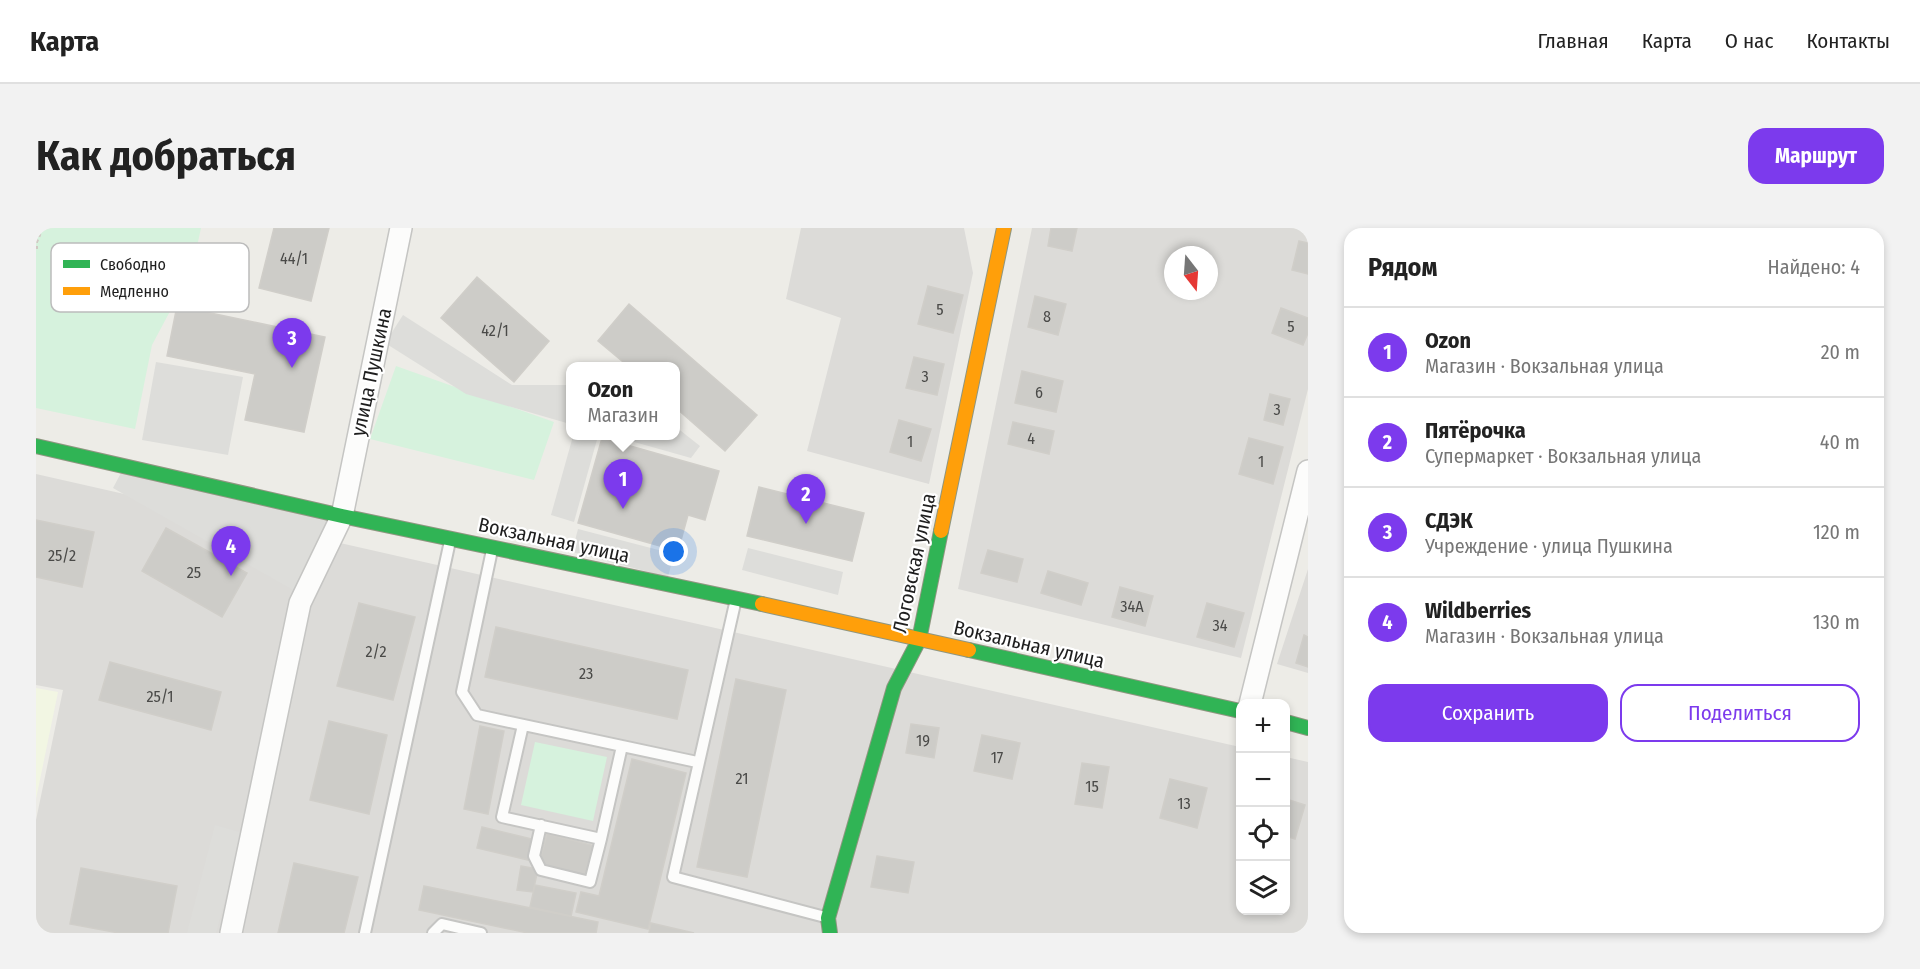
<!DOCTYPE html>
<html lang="ru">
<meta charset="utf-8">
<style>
body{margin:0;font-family:"Fira Sans Condensed",sans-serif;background:#f2f2f2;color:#222}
.controls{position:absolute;right:18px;bottom:18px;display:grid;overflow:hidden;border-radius:12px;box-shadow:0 3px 9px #0003}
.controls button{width:54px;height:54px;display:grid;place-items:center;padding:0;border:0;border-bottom:2px solid #e0e0e0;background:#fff;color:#222;font:30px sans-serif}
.compass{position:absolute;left:1128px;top:18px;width:54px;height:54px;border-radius:50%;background:#fff;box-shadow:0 3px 9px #0003;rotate:163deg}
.you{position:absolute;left:638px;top:324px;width:21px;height:21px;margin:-15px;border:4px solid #fff;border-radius:50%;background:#1a73e8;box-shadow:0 0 0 9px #1a73e833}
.badge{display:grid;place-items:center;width:39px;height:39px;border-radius:50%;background:#7c3aed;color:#fff;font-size:20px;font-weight:700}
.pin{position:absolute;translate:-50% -50px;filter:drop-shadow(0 2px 3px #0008)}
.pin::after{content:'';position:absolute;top:32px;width:21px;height:18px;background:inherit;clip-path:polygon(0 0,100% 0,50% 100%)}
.popup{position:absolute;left:530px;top:134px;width:114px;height:78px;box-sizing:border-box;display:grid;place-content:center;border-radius:12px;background:#fff;filter:drop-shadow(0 2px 4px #0005);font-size:20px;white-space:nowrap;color:#767676}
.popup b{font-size:22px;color:#222}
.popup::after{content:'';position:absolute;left:50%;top:100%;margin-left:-12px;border:12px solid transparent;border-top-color:#fff}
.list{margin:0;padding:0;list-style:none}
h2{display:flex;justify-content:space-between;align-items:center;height:78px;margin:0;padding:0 24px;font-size:26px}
h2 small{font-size:20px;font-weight:400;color:#767676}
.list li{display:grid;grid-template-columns:39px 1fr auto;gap:18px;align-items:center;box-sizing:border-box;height:90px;padding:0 24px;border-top:2px solid #e0e0e0}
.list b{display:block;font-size:22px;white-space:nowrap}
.list p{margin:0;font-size:20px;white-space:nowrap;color:#767676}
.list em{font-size:20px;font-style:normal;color:#767676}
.actions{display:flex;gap:12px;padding:18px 24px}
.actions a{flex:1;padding:14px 0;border:2px solid #7c3aed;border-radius:18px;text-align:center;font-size:21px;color:#7c3aed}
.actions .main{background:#7c3aed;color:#fff}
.icon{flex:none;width:33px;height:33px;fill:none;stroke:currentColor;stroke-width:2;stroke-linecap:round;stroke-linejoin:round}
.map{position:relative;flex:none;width:1272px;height:705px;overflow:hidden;border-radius:18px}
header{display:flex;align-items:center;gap:36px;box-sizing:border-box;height:84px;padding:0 30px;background:#fff;border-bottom:2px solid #e0e0e0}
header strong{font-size:28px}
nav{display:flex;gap:33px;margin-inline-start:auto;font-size:21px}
.intro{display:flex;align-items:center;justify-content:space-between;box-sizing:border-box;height:144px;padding:0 36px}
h1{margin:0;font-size:42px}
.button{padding:15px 27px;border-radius:18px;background:#7c3aed;color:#fff;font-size:21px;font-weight:700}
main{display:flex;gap:36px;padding:0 36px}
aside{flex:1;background:#fff;border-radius:18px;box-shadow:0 3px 9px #0003}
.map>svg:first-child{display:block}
.residential{fill:#dcdbd8;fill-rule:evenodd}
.education{fill:#f2f6e3}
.park{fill:#d6f2dd}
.parking{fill:#ddddda}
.building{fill:#cdccc8;stroke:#d0cec9;stroke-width:1.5}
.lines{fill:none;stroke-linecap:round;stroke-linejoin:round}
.lane-casing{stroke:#c5c5c3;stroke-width:14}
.street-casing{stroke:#c5c5c3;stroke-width:24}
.fast-casing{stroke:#8f9680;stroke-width:16}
.slow-casing{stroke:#8f9680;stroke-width:16}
.path{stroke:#d2c9c4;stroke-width:4;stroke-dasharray:3 3;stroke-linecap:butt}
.lane{stroke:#fcfcfb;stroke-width:10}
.street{stroke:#fcfcfb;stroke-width:21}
.fast{stroke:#30b455;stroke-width:14}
.slow{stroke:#ff9f0a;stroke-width:14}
.labels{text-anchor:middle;stroke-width:4.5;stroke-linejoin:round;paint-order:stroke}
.number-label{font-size:16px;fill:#4a4a48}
.street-label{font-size:20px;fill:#1e1e1e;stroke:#fff}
.key{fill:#fff;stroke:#bcbcbc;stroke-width:1.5}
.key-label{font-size:16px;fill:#1e1e1e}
</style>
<header>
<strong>Карта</strong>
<nav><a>Главная</a><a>Карта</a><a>О нас</a><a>Контакты</a></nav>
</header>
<div class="intro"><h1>Как добраться</h1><a class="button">Маршрут</a></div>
<main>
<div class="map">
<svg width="1272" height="705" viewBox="0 0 1272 705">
<rect width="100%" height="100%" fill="#edece7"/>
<!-- residential -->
<path class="residential" d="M765 0H928L937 45 893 256 771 223 805 90 750 71Z
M996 0H1272V161L1205 430 922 361ZM1137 27H1173V63H1137Z
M0 246 1204 519V682H1250V529L1272 534V705H0V592L27 462 0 457Z
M1272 341V445L1241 436Z"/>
<!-- education -->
<path class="education" d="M0 460 22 464 0 571Z"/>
<!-- park -->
<path class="park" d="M0 0H165L156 42 116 117 99 201 0 180Z
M360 138 518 194 498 252 334 211Z
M499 514 571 529 557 593 485 577Z"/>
<!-- parking -->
<path class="parking" d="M367 87 476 157H534V196L430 166 349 115Z
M120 134 207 149 192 227 106 212Z
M640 199 664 218 655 230 577 208H640Z
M537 208H562L538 294 515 287Z
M86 243 301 291 259 363 77 260Z
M542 301 638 326 632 349 536 324Z
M712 320 807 344 802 367 706 342Z
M179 597 207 605 180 705H151Z"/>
<!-- building -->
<path class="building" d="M238 0H293L275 73 223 60Z
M1015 0H1041L1036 23 1012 18Z
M1263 13 1272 15V46L1256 42Z
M441 49 513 113 478 154 405 90Z
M892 58 927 67 917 105 882 96Z
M999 68 1030 76 1022 107 992 99Z
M593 76 721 187 689 223 640 180V138H592L562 113Z
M141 78 289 109 268 204 209 192 219 146 131 128Z
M1245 80 1272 90V105L1267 117 1236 105Z
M878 129 908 136 901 167 870 160Z
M986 143 1027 153 1020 184 979 175Z
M1234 166 1254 171 1247 197 1228 192Z
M863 192 895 201 885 233 854 224Z
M977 194 1018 203 1013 226 972 216Z
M566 210 683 243 669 292 652 287 642 323 542 295Z
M1213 210 1247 219 1237 256 1203 246Z
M723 259 828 285 816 333 711 308Z
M0 292 58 304 46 359 0 349Z
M130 300 211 345 186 389 106 343Z
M952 322 987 331 981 354 945 345Z
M1012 343 1052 355 1045 377 1005 365Z
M1084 359 1117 368 1109 398 1076 389Z
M323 375 379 389 357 472 301 458Z
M1171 375 1208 385 1198 419 1161 409Z
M460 399 652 442 641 491 449 449Z
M1268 407 1272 409V439L1260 435Z
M74 434 185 464 175 502 63 472Z
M700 451 750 462 711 649 661 639Z
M293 493 351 507 333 586 274 572Z
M875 496 903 500 898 530 870 525Z
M444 498 468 503 452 586 428 581Z
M946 507 984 515 976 551 938 543Z
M596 531 650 545 612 701 540 684 545 664 563 668Z
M1046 535 1073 539 1066 580 1039 576Z
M1134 551 1171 560 1161 600 1124 590Z
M1250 571 1269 577 1259 611 1250 608Z
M446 599 496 611 492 632 441 620Z
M511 606 559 618 552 649 503 636Z
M841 628 878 634 872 665 835 659Z
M258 635 322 649 308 705H242Z
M485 638 502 641 497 664 481 662Z
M45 640 141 658 132 705H83L34 696Z
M499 657 540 665 535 688 494 679Z
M388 658 562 694 560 705H492L383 682Z
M615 695 658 705H613Z"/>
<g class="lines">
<defs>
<path id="lane" d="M456 322 426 464 441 487 661 534
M700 371 637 649 789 689
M487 497 466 589 565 611 586 518
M505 597 498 628 505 642 554 654 565 611
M329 705 414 313
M397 705 406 696 445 705"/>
<path id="street" d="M1214 476 1272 243
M195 705 264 375 306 288 365 0"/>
<path id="fast" d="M0 218 306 288 726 376
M933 422 1204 483
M1250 494 1272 500
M794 705 792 690 858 460 883 412 905 303"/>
<path id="slow" d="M905 303 968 0
M726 376 933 422"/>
</defs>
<!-- lane casing -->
<use href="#lane" class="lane-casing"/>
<!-- street casing -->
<use href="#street" class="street-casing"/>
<!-- fast casing -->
<use href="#fast" class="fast-casing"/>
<!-- slow casing -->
<use href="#slow" class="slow-casing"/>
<!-- path -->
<path class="path" d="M0 14 6 0
M0 21V13"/>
<!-- lane -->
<use href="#lane" class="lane"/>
<!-- street -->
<use href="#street" class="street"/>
<!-- fast -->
<use href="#fast" class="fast"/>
<!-- slow -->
<use href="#slow" class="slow"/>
</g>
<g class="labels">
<!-- number labels -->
<g class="number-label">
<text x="258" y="36">44/1</text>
<text x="904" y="87">5</text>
<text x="1011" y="94">8</text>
<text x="1255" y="104">5</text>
<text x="459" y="108">42/1</text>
<text x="889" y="154">3</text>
<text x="1003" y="170">6</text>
<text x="1241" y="187">3</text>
<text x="995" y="216">4</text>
<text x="874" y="219">1</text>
<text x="1225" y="239">1</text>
<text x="26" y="333">25/2</text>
<text x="158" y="350">25</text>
<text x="1096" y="384">34А</text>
<text x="1184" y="403">34</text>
<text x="340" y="429">2/2</text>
<text x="550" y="451">23</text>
<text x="124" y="474">25/1</text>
<text x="887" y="518">19</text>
<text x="961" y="535">17</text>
<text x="706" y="556">21</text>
<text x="1056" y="564">15</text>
<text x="1148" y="581">13</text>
</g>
<!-- street labels -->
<g class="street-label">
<text transform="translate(335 144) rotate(-78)" y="7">улица Пушкина</text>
<text transform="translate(518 312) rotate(12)" y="7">Вокзальная улица</text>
<text transform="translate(878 335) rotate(-78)" y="7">Логовская улица</text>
<text transform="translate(993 416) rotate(13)" y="7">Вокзальная улица</text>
</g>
</g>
<!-- legend -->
<rect x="15" y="15" width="198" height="69" rx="9" class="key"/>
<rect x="27" y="32" width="27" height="8" fill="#30b455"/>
<rect x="27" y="59" width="27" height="8" fill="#ff9f0a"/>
<g class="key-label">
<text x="64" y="42">Свободно</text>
<text x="64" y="69">Медленно</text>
</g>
</svg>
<div class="controls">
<button>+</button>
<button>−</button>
<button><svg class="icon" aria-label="locate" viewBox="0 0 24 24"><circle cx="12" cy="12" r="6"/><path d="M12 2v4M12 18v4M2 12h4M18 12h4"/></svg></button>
<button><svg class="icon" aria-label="layers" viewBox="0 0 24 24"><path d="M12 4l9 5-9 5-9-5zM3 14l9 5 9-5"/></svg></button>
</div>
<svg class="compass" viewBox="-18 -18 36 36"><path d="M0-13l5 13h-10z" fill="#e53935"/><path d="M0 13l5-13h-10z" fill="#767676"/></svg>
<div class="you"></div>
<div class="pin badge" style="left:587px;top:281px">1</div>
<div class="popup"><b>Ozon</b>Магазин</div>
<div class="pin badge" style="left:770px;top:296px">2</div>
<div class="pin badge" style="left:256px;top:140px">3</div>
<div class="pin badge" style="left:195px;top:348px">4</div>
</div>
<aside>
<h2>Рядом<small>Найдено: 4</small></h2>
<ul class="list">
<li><span class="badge">1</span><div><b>Ozon</b><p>Магазин · Вокзальная улица</p></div><em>20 m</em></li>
<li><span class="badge">2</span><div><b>Пятёрочка</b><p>Супермаркет · Вокзальная улица</p></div><em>40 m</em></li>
<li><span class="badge">3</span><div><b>СДЭК</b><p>Учреждение · улица Пушкина</p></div><em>120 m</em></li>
<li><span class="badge">4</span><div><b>Wildberries</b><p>Магазин · Вокзальная улица</p></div><em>130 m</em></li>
</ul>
<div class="actions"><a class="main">Сохранить</a><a>Поделиться</a></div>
</aside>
</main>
